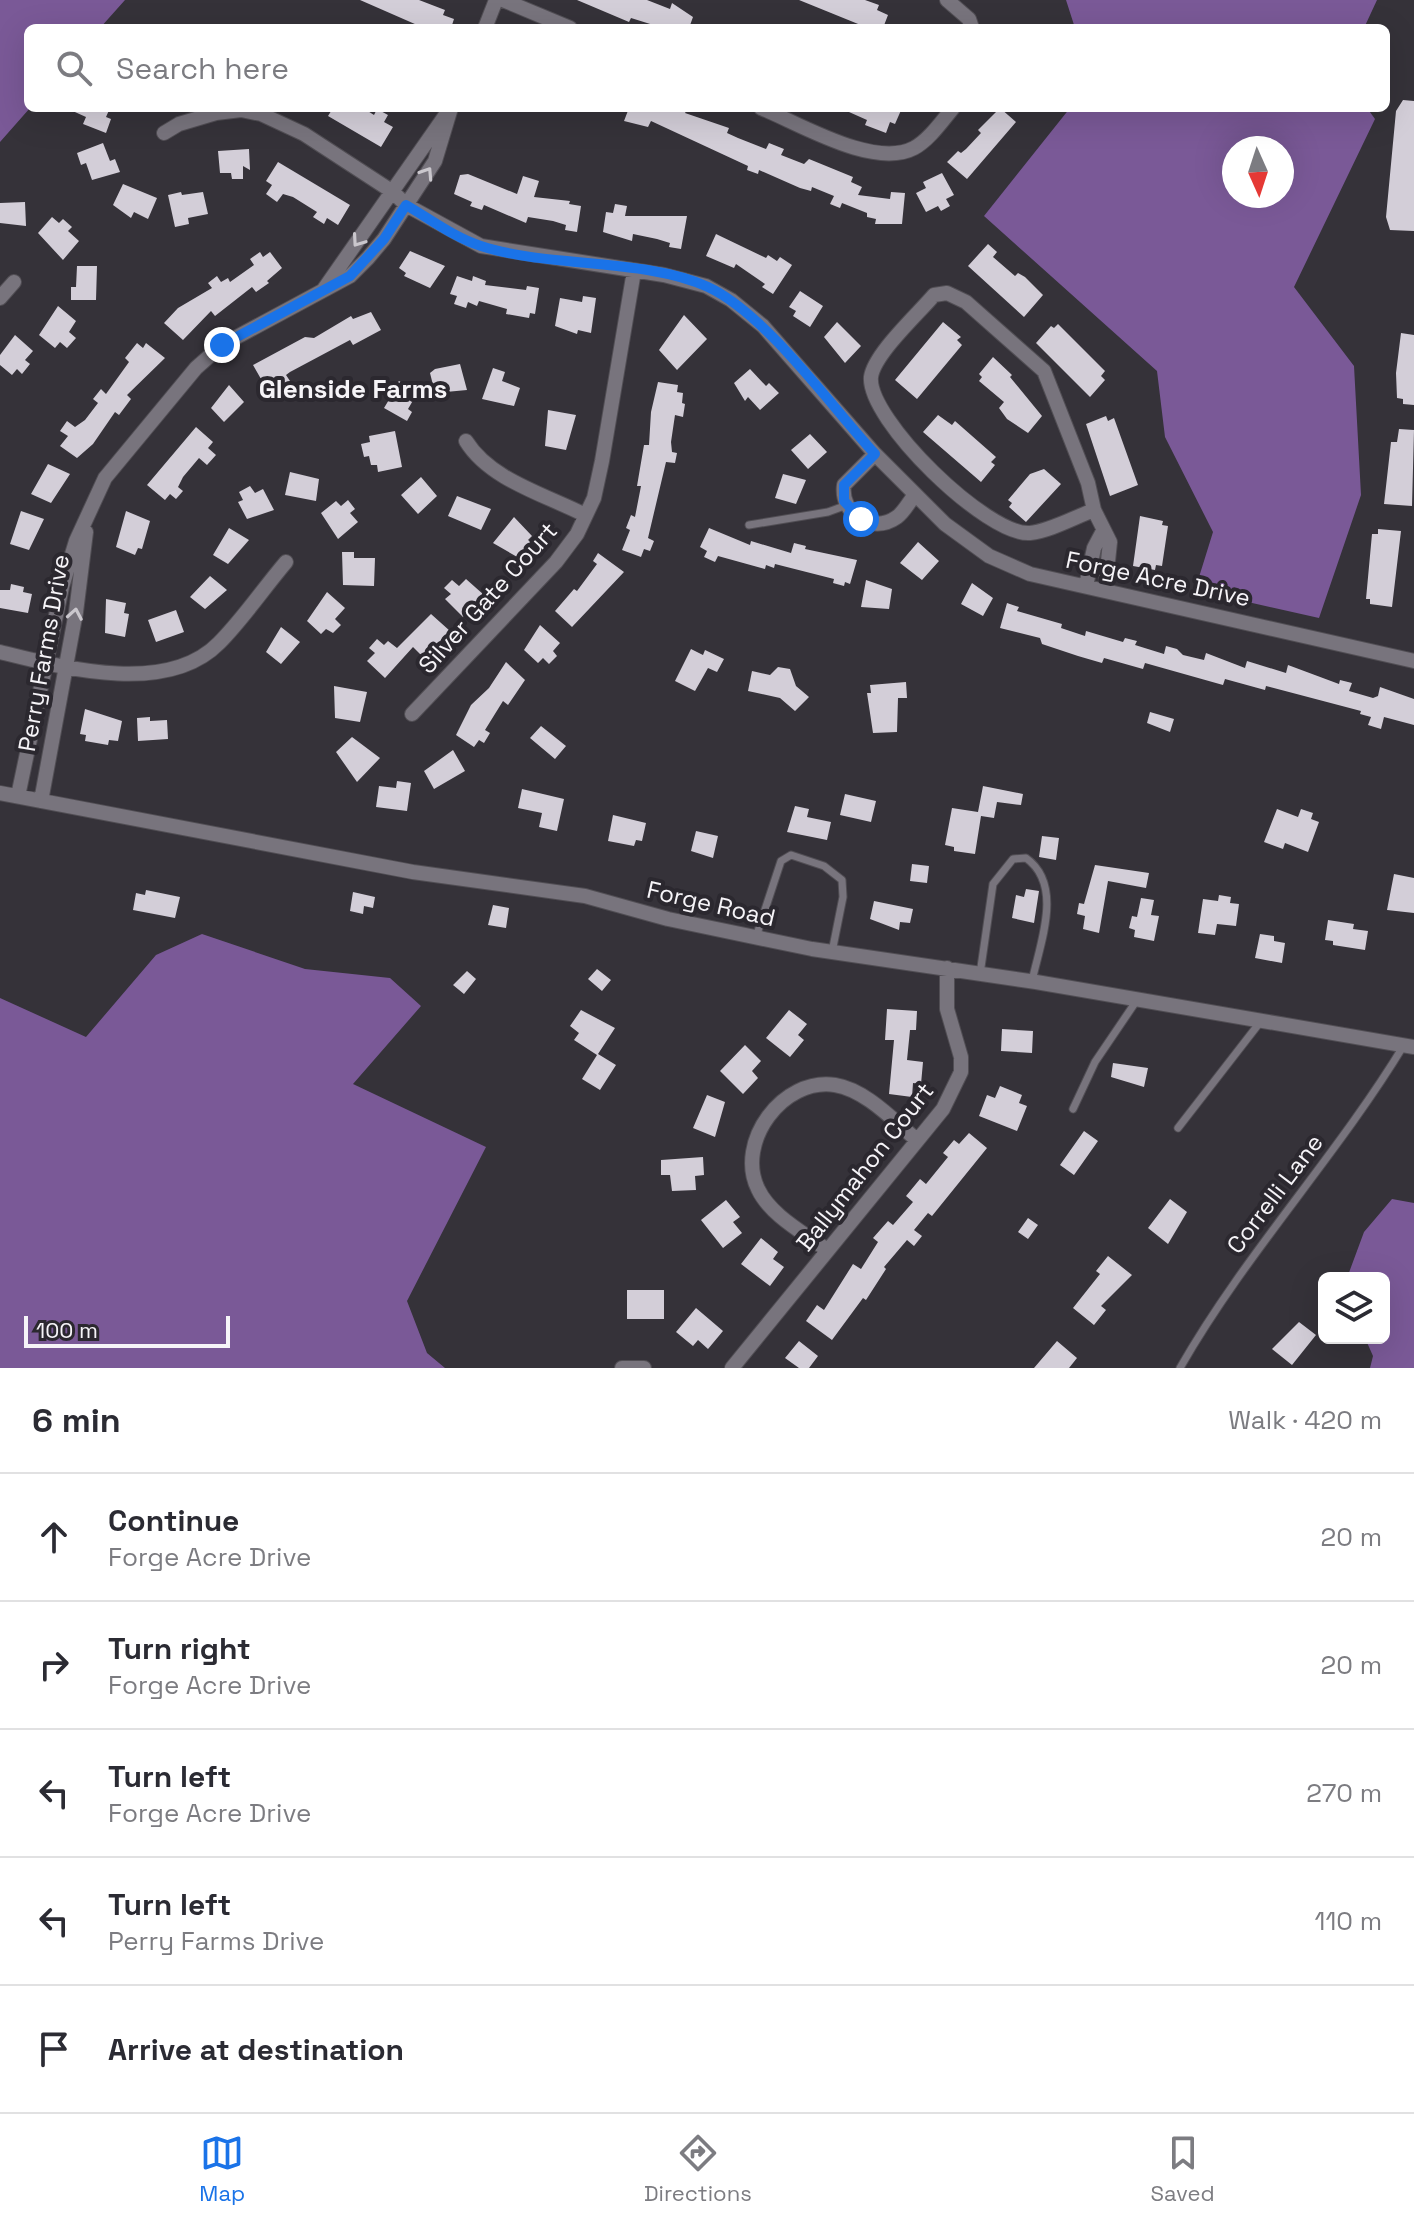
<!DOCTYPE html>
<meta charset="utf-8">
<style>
body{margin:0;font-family:"Space Grotesk",sans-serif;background:#f2f2f3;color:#2b2b33}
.controls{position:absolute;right:24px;bottom:24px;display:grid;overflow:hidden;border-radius:12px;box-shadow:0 8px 32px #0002}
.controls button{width:72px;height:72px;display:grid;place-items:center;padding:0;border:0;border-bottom:2px solid #e1e1e2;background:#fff;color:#2b2b33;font:40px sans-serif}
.compass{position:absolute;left:1222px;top:136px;width:72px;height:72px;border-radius:50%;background:#fff;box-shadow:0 8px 32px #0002;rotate:177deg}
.scale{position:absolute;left:24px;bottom:20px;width:206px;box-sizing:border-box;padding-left:8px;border:4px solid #f6f4f8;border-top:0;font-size:22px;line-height:28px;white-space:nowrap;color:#f6f4f8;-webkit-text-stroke:6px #2b282f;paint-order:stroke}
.stop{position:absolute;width:24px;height:24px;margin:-18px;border:6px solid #1a73e8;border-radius:50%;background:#fff}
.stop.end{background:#1a73e8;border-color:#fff;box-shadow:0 2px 8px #0008}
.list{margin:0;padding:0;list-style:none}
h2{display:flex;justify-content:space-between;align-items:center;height:104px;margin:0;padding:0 32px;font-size:34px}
h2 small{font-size:26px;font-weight:400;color:#7c7c81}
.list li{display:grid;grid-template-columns:52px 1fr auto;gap:24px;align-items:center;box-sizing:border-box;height:128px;padding:0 32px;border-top:2px solid #e1e1e2}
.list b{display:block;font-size:30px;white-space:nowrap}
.list p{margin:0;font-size:26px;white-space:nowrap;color:#7c7c81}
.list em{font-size:26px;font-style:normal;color:#7c7c81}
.icon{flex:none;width:44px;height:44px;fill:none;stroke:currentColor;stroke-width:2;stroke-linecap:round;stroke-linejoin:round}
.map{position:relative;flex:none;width:1414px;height:1368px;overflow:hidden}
.search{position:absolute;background:#fff;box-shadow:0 8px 32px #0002;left:24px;right:24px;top:24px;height:88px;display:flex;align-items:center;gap:20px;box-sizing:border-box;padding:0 28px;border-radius:12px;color:#7c7c81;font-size:30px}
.sheet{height:744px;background:#fff}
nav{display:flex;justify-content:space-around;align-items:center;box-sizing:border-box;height:112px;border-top:2px solid #e1e1e2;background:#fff;font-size:22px;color:#7c7c81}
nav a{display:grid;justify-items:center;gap:4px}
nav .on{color:#1a73e8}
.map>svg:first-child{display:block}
.forest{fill:#7a5997;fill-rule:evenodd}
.building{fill:#d3ced8}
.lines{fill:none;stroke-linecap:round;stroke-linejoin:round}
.lane-casing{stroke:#514e54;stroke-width:9}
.street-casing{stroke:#514e54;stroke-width:16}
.lane{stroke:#78747d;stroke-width:7}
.street{stroke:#78747d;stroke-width:14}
.oneway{stroke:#cac7cd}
.route{stroke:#1a73e8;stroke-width:10}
.labels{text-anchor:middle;stroke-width:8;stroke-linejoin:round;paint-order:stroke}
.street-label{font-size:24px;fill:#f6f4f8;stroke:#2b282f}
.neighbourhood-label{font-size:26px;font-weight:bold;fill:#f6f4f8;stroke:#2b282f}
</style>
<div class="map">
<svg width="1414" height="1368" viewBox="0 0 1414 1368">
<rect width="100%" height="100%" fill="#353239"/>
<!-- forest -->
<path class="forest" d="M0 0H125L100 28H28L30 108 0 142Z
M1066 0H1377L1364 28H1075Z
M1070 108H1367L1375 119 1294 287 1354 366 1361 495 1319 618 1195 590 1213 532 1165 437 1157 371 984 216ZM1234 148H1282V196H1234Z
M202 934 305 969 390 978 421 1006 353 1084 486 1147 407 1301 427 1353 445 1368H0V998L86 1037 156 955Z
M1392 1199 1414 1203V1368H1370L1373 1356 1365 1338H1384V1278H1347L1364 1232Z"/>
<!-- building -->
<path class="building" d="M360 0H419L445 10 443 15 454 19 451 28H424Z
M577 0H647L670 9 672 3 693 17 689 28H663L631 18 629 22Z
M799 0H865L879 5 877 10 888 15 883 28H868Z
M1403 100 1414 101V231L1390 230 1386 217 1396 111Z
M66 108H110L106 117 111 119 106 133 83 124 86 117Z
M333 108H363L374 115 377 109 388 115 384 122 393 127 381 147 328 116Z
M629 108H688L685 113 729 128 727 133 738 138 766 149 769 143 784 149 781 155 804 164 809 159 853 177 851 182 862 187 858 195 890 199 891 192 905 193 902 224H875L876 219 867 217V213L842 203 840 208 830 204 834 196 812 187 811 191 800 188 759 170 758 174 747 170 748 166 651 121 648 127 624 121Z
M840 108H902L895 124 890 122 886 133 865 125 867 120Z
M1000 108 1016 122 967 179 947 162 958 151 961 153 966 149 981 133 978 130Z
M103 143 110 161 115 159 120 172 92 180 86 163 81 165 77 153Z
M249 149 250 170 243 166V179H232L231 173H220L218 151Z
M278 162 350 205 338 225 327 218 324 224 313 217 317 212 293 197 283 194 277 202 266 194 272 185 266 181Z
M942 173 954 195 946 199 950 206 941 211 938 206 926 212 916 193 926 188 923 182Z
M468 174 517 194 523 176 539 181 534 197 570 201 569 204 581 206 577 232 565 230 566 225 553 221 528 217 526 223 484 205 482 210 470 206 472 202 454 194 460 175Z
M123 184 157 198 148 219 134 212 131 218 113 205Z
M181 192 182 195 203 192 208 214 188 218 189 224 175 227 168 195Z
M25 202 26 226 0 223V203Z
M615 204 627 206 625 216H687L681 249 669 247 670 243 657 239 633 234 632 241 603 232 606 212 613 213Z
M52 217 59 223 63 219 72 227 68 231 79 241 63 260 38 233Z
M716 234 766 258 768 255 777 261 780 257 792 265 773 294 762 287 765 284 736 264 734 268 706 256Z
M988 244 997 252 993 257 1015 276 1018 273 1025 277 1043 295 1024 317 968 266Z
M410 251 445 266 430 288 404 276 406 273 399 268Z
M260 252 263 257 270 252 282 268 267 281 269 283 256 292 252 287 215 316 211 311 183 340 164 323 178 308 212 288 208 283 217 276 221 282 228 278 230 282 254 265 250 259Z
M77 266H97L96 300H71V287H76Z
M457 276 472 281 473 276 486 281 485 285 526 290 527 286 539 288 535 314 530 313 529 318 506 314 507 309 479 301 477 306 468 302 466 308 454 304 457 296 450 294Z
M800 291 823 306 810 327 793 316 796 311 789 307Z
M583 296 596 298 591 333 578 330 577 334 555 326 560 298 582 302Z
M58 306 76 321 69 332 76 338 67 348 60 342 55 348 39 335Z
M371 312 381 330 353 345 350 340 290 372 286 375 290 381 269 393 253 365 305 337 314 338 351 316 353 319Z
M684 315 707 339 677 370 659 350Z
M837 322 861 346 845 363 824 337Z
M943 322 961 337 957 340 962 345 917 399 895 380Z
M1058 324 1105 371 1101 376 1105 380 1090 397 1036 343 1051 326 1054 328Z
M1401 333 1414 335V405L1403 404V399L1397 398 1396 373Z
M15 335 33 351 25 360 30 364 22 374 17 369 12 375 0 365V355Z
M137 343 143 348 146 343 165 358 127 395 131 399 119 415 115 412 93 444 77 458 60 446 68 436 60 431 67 421 75 427 85 420 98 403 93 399 101 389 106 394 129 362 125 358Z
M993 357 1012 375 1010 377 1042 416 1028 433 1007 419 999 408 1004 402 979 381 982 377 979 374Z
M460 364 467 390 435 393 430 373 435 369Z
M493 368 505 372 502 381 520 388 514 406 482 399Z
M750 369 766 386 769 383 779 393 760 410 748 397 745 401 734 383Z
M399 381 418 392 408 409 412 412 407 421 384 408 390 398 386 396Z
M658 382 678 385 677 392 683 393 682 403 685 404 683 417 675 415 671 442 672 452 677 453 675 463 666 462 648 538 654 541 650 551 644 549 641 557 622 550 630 530 626 528 631 515 635 517 641 486H637L644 445H649L651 412Z
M229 385 244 402 224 422 211 408Z
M548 410 576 415 566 450 545 446Z
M938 415 952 425 955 421 996 457 991 462 995 465 981 482 923 432Z
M1106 416 1108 421 1114 418 1138 485 1110 496 1086 424Z
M196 427 213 442 208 448 216 455 207 465 199 458 183 477 178 487 183 491 176 499 170 494 165 500 147 485Z
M1399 429 1414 430 1412 506 1384 504 1391 442H1397Z
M395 431 402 467 378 472 377 465H371L369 456 364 457 361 444 370 442 369 436Z
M810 434 827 452 808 469 791 450Z
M48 464 70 474 51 503 31 494Z
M1044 469 1061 484 1026 522 1009 507 1012 503 1008 500 1030 474Z
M290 472 319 479 316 501 285 495Z
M783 474 806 480 796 504 775 498Z
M421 477 437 496 418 514 401 495Z
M250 486 255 493 263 489 274 510 247 519 238 502 243 500 239 492Z
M457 496 491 509 481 530 448 516Z
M348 500 355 509 350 513 358 522 338 539 321 513 336 501 341 506Z
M21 511 44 519 29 550 10 544Z
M126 511 150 521 142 549 138 548 135 555 116 547Z
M1140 516 1163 521 1162 525 1168 526 1162 566 1156 565 1155 570 1133 566Z
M514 517 532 536 528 540 533 544 519 558 493 543Z
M229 528 249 540 228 564 213 555Z
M709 528 750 545 751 541 791 553 794 543 806 546 805 549 857 560 850 584 845 582 844 586 833 583 834 579 775 564 774 568 766 565 765 569 718 556 715 562 704 557 707 551 700 547Z
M1378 529 1401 531 1392 607 1370 604V599H1366L1372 534H1378Z
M918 542 939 561 922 580 900 563Z
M342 552H354V558H375L374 586 343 585Z
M598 553 624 572 572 627 555 611 574 589 577 591 597 564 593 561Z
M210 576 227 590 205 609 190 597Z
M466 579 484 595 463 617 445 599 451 594 444 588 452 580 459 586Z
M866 580 892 589 889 609 861 607Z
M972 583 993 598 983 616 961 604Z
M11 584 24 587 23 592 32 594 28 613 0 608V590H10Z
M327 592 345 608 335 619 341 625 333 633 326 629 321 634 307 621Z
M106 599 126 603 124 613 129 614 125 637 105 633Z
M1007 603 1019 607 1017 611 1062 624 1061 628 1085 636 1086 631 1123 642 1125 638 1137 641 1135 645 1164 654 1166 646 1177 649 1183 655 1204 660 1206 653 1245 668 1247 661 1286 673 1288 665 1339 684 1340 680 1352 683 1349 691 1373 698 1378 696 1380 687 1414 699V725L1384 717 1381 729 1368 725 1371 717 1360 714 1361 711 1266 686 1265 690 1225 679 1223 685 1145 663 1143 669 1104 658 1102 663 1078 656 1042 644 1040 638 1000 628Z
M176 610 184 632 156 642 148 620Z
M431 614 450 631 440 641 421 655 413 647 385 678 367 661 375 653 369 648 377 639 384 645 388 641 397 648Z
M540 625 560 643 553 651 557 656 549 664 543 658 538 663 524 650Z
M281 627 300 642 281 664 266 652Z
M691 649 703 655 705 650 724 659 717 672 708 668 695 691 675 681Z
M506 662 525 680 508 705 503 701 485 730 490 733 484 743 479 740 474 747 456 735 471 705 489 688Z
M778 667 790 669 796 686 809 697 795 711 780 698 748 691 752 671 770 675Z
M906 682 907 698H898L897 732 873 733 867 693H871L870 685Z
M334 686 367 692 360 722 335 718Z
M85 709 122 721 118 741 109 740 108 745 85 741 86 735 80 734Z
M1150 712 1174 719 1170 732 1147 723Z
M150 717V721L167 720 168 739 138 741 137 718Z
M541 726 566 746 555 759 530 738Z
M352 737 380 758 357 782 336 752Z
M453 750 465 771 434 789 424 771Z
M397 781 411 783 407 811 376 807 379 786 396 788Z
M983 786 1023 794 1021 805 997 802 994 818 981 816 975 854 954 851V847L945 845 952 808 978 812Z
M522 789 564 799 557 831 539 827 542 813 518 808Z
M845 794 876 801 871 822 840 815Z
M795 806 809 809 807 817 831 822 827 840 787 832Z
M1277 809 1298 817 1301 809 1313 813 1311 819 1319 822 1308 852 1285 843 1283 849 1264 842Z
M613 815 646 823 642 841 636 840 634 846 608 841Z
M696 831 718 836 713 858 691 851Z
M1042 836 1059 838 1056 860 1039 857Z
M912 864 929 866 927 883 910 881Z
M1095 865 1149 873 1146 888 1108 881 1099 933 1083 929 1085 916 1077 914 1079 903 1084 904Z
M1394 874 1414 878V913L1387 910Z
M1026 889 1039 891 1034 923 1012 918 1016 895 1024 897Z
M146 890 180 897 175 918 133 910 136 893 145 895Z
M353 892 375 897 373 908 364 906 363 914 350 911Z
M1219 895 1231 897 1230 903 1239 904 1236 926 1217 924 1215 935 1198 933 1203 899 1218 901Z
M1141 898 1154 900 1151 915 1159 916 1154 941 1134 937 1135 930 1129 928 1132 916 1137 917Z
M874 901 913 909 910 923 900 922 899 930 870 919Z
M493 905 509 908 506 928 488 925Z
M1328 920 1354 924 1353 929 1368 931 1365 950 1333 945V941L1325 940Z
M1260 934 1274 936V941L1285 943 1282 963 1255 958Z
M597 969 611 980 602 991 588 979Z
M467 971 476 979 464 994 453 985Z
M887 1009 917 1011 916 1030H910L907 1060 923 1062 921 1084 913 1083 912 1097 889 1094 894 1040H885Z
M581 1010 615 1028 598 1054 616 1065 600 1090 582 1079 597 1055 574 1040 579 1033 570 1026Z
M789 1010 807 1024 798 1035 804 1040 790 1057 766 1038Z
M1002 1029 1033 1031 1032 1053 1001 1051Z
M745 1045 761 1061 752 1071 758 1078 743 1094 720 1071Z
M1113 1063 1148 1068 1144 1087 1111 1077Z
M1000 1086 1022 1095 1019 1103 1027 1106 1017 1131 979 1116 987 1095 995 1098Z
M707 1095 725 1102 715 1137 693 1128Z
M1084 1131 1098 1141 1074 1175 1060 1165Z
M969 1133 987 1148 932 1216 928 1213 914 1230 922 1236 914 1246 907 1240 884 1267 886 1269 866 1300 863 1298 832 1340 806 1321 817 1305 824 1310 853 1264 861 1269 878 1242 873 1238 888 1221 893 1225 913 1202 906 1196 920 1179 926 1184 948 1157 943 1153 954 1140 959 1144Z
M703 1157 704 1175 695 1176 696 1190 672 1191 670 1175H661V1160Z
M1170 1199 1187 1212 1168 1244 1148 1228Z
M726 1200 740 1217 733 1222 742 1233 723 1248 701 1220Z
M1028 1218 1038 1225 1028 1239 1018 1232Z
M761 1238 778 1252 773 1259 784 1267 770 1286 741 1264Z
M1108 1256 1132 1275 1101 1306 1106 1310 1094 1325 1073 1308 1100 1274 1096 1271Z
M627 1290H664V1319H627Z
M696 1308 723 1331 708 1349 698 1340 693 1346 676 1332Z
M1299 1322 1316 1335 1292 1365 1272 1349Z
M799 1341 818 1356 809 1368H799L785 1358Z
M1057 1341 1077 1358 1069 1368H1034Z"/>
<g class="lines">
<defs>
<path id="lane" d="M749 525 828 512 847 505
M756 937 781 861 791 855 824 866 842 880 843 897 832 952
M980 974 993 884 1013 859 1026 858C1064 885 1040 943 1032 981
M1073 1109 1095 1062 1137 1000
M1178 1128 1261 1021
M1180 1368C1245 1254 1336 1157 1404 1045"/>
<path id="street" d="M503 0 570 28
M947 0 969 19 972 28
M485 28 496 0
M761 108C800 124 874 169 914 148 929 140 942 121 953 108
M164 133 179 124 216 113 241 110 261 114 304 134 393 192 406 205 481 246 664 275 706 286 731 300 763 326 875 454 945 524 989 556 1030 574 1414 661
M324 289 447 113
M0 298 14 282
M466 441C490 480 546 495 585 515
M875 454 844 485C840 514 872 535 897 517 904 512 909 502 914 496
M1094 510C1075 517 1050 531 1030 533 987 536 867 419 871 377 874 354 918 314 934 295L947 293 966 302 1044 371 1088 483 1094 510 1110 542 1105 590
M1086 586 1094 548 1103 531
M0 652C64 668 167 696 219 643 243 619 263 589 286 562
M412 714 556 562 577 534 594 498 602 461 634 271
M0 793 413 872 585 896 668 919 812 949 1036 982 1414 1047
M18 796 62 587 76 541 105 478 196 368 222 345 350 276 368 258 384 239 435 161 451 108
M41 801 76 612 86 532
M827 1250C804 1233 770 1215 758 1189 735 1142 783 1077 835 1085 866 1090 894 1121 917 1140
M622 1368H644
M732 1368 943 1109 961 1072V1057L947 1009V968"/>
</defs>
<!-- lane casing -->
<use href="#lane" class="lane-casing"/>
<!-- street casing -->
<use href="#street" class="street-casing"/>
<!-- lane -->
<use href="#lane" class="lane"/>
<!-- street -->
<use href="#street" class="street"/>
</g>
<!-- one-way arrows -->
<defs><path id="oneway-chevron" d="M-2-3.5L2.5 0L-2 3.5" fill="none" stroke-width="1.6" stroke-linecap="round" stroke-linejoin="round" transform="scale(2)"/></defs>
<g class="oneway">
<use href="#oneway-chevron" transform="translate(427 173) rotate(-57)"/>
<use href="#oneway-chevron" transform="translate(358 241) rotate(125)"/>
<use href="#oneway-chevron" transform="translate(75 614) rotate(-80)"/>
</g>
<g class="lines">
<!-- route -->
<path class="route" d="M222 345 350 276 384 239 406 205C430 219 455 238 481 246 548 268 646 258 708 287 766 314 830 405 875 454L844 485V501L861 519"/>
</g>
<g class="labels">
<!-- street labels -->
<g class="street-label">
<text transform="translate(1158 579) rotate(12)" y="8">Forge Acre Drive</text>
<text transform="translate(488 598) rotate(-48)" y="8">Silver Gate Court</text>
<text transform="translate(44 653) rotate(-80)" y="8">Perry Farms Drive</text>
<text transform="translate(711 904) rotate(13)" y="8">Forge Road</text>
<text transform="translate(865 1167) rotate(-52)" y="8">Ballymahon Court</text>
<text transform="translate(1275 1194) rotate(-53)" y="8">Correlli Lane</text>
</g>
<!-- neighbourhood labels -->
<g class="neighbourhood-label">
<text x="353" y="398">Glenside Farms</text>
</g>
</g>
</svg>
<div class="controls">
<button><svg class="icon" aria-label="layers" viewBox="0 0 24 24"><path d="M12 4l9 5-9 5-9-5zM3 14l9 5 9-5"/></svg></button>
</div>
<svg class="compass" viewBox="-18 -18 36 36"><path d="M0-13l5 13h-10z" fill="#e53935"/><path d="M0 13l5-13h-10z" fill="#7c7c81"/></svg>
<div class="scale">100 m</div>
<div class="stop" style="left:861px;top:519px"></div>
<div class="stop end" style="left:222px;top:345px"></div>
<div class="search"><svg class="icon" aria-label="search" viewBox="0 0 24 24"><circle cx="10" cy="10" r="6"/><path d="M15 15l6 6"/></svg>Search here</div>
</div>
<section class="sheet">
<h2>6 min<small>Walk · 420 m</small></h2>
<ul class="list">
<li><svg class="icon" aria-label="ahead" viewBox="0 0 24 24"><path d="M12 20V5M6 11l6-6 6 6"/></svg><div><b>Continue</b><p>Forge Acre Drive</p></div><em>20 m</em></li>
<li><svg class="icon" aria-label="right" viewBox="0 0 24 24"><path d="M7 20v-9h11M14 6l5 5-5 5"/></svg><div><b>Turn right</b><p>Forge Acre Drive</p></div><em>20 m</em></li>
<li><svg class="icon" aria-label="left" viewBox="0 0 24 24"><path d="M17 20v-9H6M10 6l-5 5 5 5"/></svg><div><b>Turn left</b><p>Forge Acre Drive</p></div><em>270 m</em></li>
<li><svg class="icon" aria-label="left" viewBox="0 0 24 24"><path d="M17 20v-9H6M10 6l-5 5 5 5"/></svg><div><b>Turn left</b><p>Perry Farms Drive</p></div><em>110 m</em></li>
<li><svg class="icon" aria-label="arrive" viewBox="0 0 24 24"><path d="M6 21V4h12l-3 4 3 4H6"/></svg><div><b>Arrive at destination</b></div></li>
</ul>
</section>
<nav>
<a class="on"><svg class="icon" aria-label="map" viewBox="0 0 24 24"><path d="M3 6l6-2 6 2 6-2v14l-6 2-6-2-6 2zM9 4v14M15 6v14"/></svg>Map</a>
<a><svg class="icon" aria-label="directions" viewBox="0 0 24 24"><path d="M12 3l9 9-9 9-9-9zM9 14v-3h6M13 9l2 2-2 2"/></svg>Directions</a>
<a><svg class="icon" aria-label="saved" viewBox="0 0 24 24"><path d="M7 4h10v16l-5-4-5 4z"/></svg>Saved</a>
</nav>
